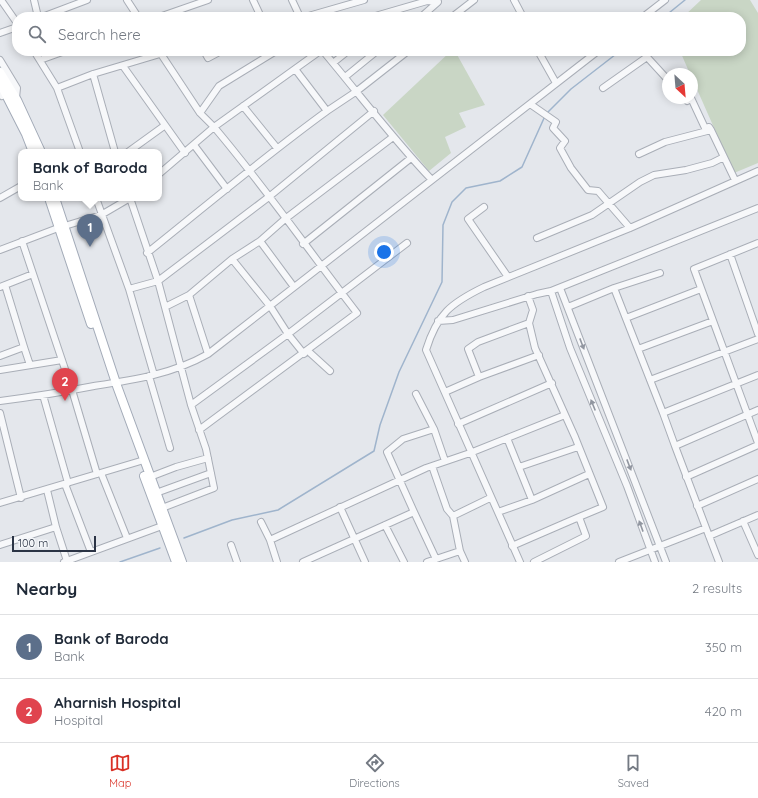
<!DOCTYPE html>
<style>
body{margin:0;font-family:Quicksand,sans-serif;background:#f6f6f7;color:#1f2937}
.compass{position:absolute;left:662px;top:68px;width:36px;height:36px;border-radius:50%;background:#fff;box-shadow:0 2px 10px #0003;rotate:154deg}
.scale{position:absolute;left:12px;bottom:10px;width:84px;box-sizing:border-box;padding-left:4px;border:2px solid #2b3445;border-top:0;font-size:11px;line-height:14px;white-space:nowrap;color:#2b3445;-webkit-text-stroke:3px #f4f6f9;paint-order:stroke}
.you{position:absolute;left:384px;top:252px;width:14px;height:14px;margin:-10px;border:3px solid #fff;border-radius:50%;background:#1a73e8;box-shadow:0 0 0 6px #1a73e833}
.badge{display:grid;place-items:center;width:26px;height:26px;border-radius:50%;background:#d93025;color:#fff;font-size:13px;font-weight:700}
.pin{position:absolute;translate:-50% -33px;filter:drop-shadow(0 1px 2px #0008)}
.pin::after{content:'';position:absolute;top:21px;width:14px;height:12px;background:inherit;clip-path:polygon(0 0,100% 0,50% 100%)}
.popup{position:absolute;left:18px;top:149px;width:144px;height:52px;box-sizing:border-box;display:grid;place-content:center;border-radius:8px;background:#fff;filter:drop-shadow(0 1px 3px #0005);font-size:13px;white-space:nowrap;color:#747a83}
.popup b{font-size:15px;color:#1f2937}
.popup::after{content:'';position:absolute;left:50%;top:100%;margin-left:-8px;border:8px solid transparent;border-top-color:#fff}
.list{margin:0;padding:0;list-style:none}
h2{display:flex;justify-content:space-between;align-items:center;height:52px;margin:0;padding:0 16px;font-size:17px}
h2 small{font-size:13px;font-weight:400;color:#747a83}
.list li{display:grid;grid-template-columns:26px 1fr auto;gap:12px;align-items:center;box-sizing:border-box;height:64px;padding:0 16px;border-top:1px solid #e0e1e3}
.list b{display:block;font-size:15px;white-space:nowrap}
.list p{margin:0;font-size:13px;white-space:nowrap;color:#747a83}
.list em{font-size:13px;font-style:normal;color:#747a83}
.icon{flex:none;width:22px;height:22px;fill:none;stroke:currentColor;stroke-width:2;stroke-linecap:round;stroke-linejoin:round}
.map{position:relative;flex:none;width:758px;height:562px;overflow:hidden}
.search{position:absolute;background:#fff;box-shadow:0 2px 10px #0003;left:12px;right:12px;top:12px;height:44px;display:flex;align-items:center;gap:10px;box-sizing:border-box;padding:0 14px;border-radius:16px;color:#747a83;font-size:15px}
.sheet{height:180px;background:#fff}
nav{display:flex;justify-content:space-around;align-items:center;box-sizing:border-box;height:56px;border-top:1px solid #e0e1e3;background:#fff;font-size:11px;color:#747a83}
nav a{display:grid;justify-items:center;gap:2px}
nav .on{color:#d93025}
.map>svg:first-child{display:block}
.green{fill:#c9d6c5}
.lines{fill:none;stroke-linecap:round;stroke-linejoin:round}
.stream{stroke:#9fb4cc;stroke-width:1.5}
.minor-casing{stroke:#a9aeb7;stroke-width:8}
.major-casing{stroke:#a3abb8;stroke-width:10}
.minor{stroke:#f7f8fa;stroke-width:6}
.major{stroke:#fff;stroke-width:8}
.oneway{fill:#9196a0}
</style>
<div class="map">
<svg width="758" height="562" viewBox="0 0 758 562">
<rect width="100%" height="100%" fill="#e4e7ec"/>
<!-- green -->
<path class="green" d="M701 0H750L758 13V163L734 173 692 78V74H690L680 51H741V17H683Z
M451 51H455L485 105 459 113 466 127 445 137 451 153 429 171 383 115Z"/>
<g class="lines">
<!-- stream -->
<path class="stream" d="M664 17 685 0
M547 113 571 89 620 51
M184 538 232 520 278 510 374 451 380 425 399 372 442 282 443 225 452 202 466 188 500 181 522 167 545 116
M120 562 160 548"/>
<defs>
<path id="minor" d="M1 0 17 23
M34 0 38 17
M127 0 138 17
M253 0 261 17
M292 0 300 17
M514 0 523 17
M42 17 87 0
M159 17 208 0
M305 17 364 0
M372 17 427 1 438 2 421 17
M452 17 474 0
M643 17 665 0
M0 33 17 27
M34 51 57 88 80 152
M204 51 208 58 221 51
M323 51C359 94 393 139 431 179
M538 51 556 83
M0 60 17 88 16 98
M40 60 65 51
M333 63 348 51
M123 66 185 153
M93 74 115 152
M345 77 377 51
M57 88 93 74 170 51
M603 88 647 57 668 80
M0 93 2 96
M684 98 687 101 691 98 705 128 709 127 711 130 735 180
M530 104 556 122 553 128 565 141 560 148 571 168 588 190 598 191 630 228
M243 106 277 148
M327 111 357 91 408 51
M200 113 219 86 276 51
M194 145 227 189
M128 152 164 126
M639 154 665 142 711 130
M159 174 214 127 200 113 159 51
M0 198 21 186
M96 198 129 289 158 281 191 405 206 449 214 488 162 508
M130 198 158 281 270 196 374 111
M484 207 468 219 508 277
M537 238 592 215 640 182 654 175 686 170 712 163 724 157
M22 241 72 390 97 474
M260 241 294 287
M758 243 694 269 758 443
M303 244 411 158
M0 250 58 228 101 215 130 198
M147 253C207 205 265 156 327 111L295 69
M730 254 758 334
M0 287 33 274
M560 288 666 562
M614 288 660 273
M129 289 154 375
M551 291 570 348 627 486 655 562
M189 295 232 259
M528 296 533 310 529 323 535 348 575 437 603 507 579 517 586 536 534 562
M165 307 189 295 208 354
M568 307 614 288 663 413
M626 318 701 289
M438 321 453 320 537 294 551 291 758 208
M529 323 478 342 468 349 479 377 539 355
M24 347 30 365
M638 349 713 321
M308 351 330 371
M304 354 288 334 270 306 232 259 260 241 285 219 393 137
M0 356 24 347 5 285
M0 370 62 360
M149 376 170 448
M650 380 758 339
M445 392 479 377
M416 394 434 429 445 461
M43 395 68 483
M0 401C31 397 63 392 94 386 133 380 173 374 208 354L598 51
M191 405 288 334 407 243
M0 413 21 498
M458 424 552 383
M199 430 357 313C309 251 265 187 214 127L320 51
M507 438 532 500 589 474
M675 446 663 413 758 375
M432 466 447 509 453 516 490 498
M519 467 578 447
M101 473 127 538
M150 477 176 467 208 458
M686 477 758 445
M65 484 91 552
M156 493 211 473
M0 503 144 460
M697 506 758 479
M340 507 365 562
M414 512 436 559
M498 512 532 500
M453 516 460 551
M743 521 758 555
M261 522 270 540
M385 525 404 562
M56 527 67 561
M706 528 675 446 758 410
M709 536 758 515
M0 545 56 527 47 490
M231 545 237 562
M512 546 579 517
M64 562 162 526
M277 562 270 540 426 468 470 453 565 415
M303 562 414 512 387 452 403 439 434 429
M427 562 460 551 465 562
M520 562 426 350C437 314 451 303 484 287L630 228 758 171
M619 562 706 528 719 562"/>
<path id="major" d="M0 72 17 100 41 152
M0 83 26 134 33 152
M49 198 91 324
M55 198 117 386 182 562
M144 476 176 562"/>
</defs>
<!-- minor casing -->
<use href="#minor" class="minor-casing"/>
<!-- major casing -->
<use href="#major" class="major-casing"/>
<!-- minor -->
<use href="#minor" class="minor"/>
<!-- major -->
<use href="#major" class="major"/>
</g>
<!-- one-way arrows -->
<defs><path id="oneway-solid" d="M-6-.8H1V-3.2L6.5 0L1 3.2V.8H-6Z"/></defs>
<g class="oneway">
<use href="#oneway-solid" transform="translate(582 344) rotate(69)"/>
<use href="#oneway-solid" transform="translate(593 405) rotate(-112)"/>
<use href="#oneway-solid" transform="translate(629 465) rotate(69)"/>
<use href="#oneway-solid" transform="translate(641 526) rotate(-110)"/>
</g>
</svg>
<svg class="compass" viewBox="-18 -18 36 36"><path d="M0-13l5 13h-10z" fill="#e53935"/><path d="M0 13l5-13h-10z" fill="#747a83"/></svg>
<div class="scale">100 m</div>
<div class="you"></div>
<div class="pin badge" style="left:90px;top:247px;background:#5c6f8a">1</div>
<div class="popup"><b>Bank of Baroda</b>Bank</div>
<div class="pin badge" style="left:65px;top:401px;background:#e0444e">2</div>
<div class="search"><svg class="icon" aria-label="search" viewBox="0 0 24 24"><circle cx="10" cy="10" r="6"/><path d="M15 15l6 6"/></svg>Search here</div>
</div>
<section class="sheet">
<h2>Nearby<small>2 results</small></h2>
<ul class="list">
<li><span class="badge" style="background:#5c6f8a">1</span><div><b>Bank of Baroda</b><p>Bank</p></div><em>350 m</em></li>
<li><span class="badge" style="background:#e0444e">2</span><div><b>Aharnish Hospital</b><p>Hospital</p></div><em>420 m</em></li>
</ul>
</section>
<nav>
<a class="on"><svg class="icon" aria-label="map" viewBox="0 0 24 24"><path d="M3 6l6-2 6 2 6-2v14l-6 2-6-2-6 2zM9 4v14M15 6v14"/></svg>Map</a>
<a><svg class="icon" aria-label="directions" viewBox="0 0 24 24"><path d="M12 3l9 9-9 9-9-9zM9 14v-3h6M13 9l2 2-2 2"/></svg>Directions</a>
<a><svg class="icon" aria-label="saved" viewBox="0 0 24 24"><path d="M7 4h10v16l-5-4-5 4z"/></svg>Saved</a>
</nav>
